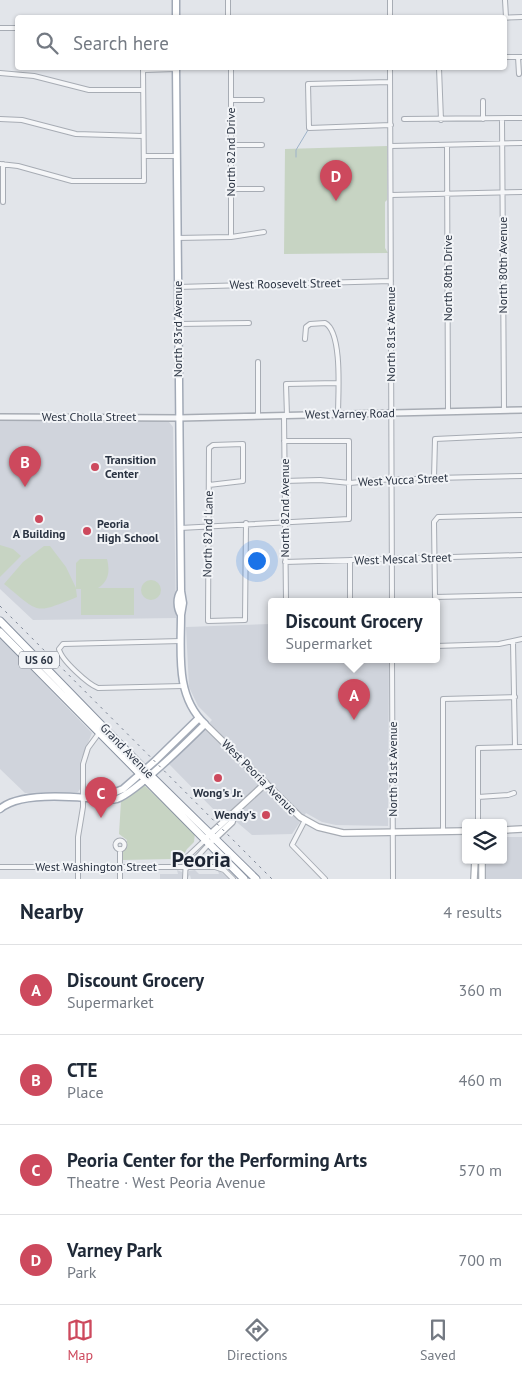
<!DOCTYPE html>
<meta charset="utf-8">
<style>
body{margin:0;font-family:"PT Sans",sans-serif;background:#f2f2f3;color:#1f2937}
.controls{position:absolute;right:15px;bottom:15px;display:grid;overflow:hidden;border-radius:5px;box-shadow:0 1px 4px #0004}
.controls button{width:45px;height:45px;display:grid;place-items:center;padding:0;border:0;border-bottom:1px solid #e0e1e3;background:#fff;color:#1f2937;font:25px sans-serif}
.you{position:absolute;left:256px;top:560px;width:18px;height:18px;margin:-12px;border:4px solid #fff;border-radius:50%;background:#1a73e8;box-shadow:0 0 0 8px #1a73e833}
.badge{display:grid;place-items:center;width:32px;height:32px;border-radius:50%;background:#cd495d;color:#fff;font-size:16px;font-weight:700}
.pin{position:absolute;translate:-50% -41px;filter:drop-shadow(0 1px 2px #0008)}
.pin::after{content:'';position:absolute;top:26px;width:18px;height:15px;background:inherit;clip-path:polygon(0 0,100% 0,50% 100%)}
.popup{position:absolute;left:268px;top:598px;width:172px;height:65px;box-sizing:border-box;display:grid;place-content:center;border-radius:5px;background:#fff;filter:drop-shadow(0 1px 4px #0005);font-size:16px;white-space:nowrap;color:#747a83}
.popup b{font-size:19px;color:#1f2937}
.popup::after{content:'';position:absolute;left:50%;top:100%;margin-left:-10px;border:10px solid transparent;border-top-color:#fff}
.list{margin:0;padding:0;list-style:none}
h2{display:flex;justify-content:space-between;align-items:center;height:65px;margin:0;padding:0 20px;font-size:21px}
h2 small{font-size:16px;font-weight:400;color:#747a83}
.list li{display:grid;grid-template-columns:32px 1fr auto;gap:15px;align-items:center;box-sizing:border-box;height:90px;padding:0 20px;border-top:1px solid #e0e1e3}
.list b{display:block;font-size:19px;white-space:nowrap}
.list p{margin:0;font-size:16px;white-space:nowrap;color:#747a83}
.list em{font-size:16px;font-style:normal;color:#747a83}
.icon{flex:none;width:28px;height:28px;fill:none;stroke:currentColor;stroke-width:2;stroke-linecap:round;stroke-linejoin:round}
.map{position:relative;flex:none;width:522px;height:879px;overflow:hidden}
.search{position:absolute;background:#fff;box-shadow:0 1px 4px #0004;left:15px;right:15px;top:15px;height:55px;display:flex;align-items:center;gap:12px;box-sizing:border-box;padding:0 18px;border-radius:5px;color:#747a83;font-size:19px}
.sheet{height:425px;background:#fff}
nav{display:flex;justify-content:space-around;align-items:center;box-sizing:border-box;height:70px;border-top:1px solid #e0e1e3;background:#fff;font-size:14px;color:#747a83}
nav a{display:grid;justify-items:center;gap:2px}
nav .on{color:#cd495d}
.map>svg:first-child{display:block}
.built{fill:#d0d4dc}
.green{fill:#c7d4c3}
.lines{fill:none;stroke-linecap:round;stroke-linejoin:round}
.stream{stroke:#9eb3c9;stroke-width:1}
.minor-casing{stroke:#a7acb4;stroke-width:6}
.tertiary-casing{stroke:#a7acb4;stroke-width:8}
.secondary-casing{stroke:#a7acb4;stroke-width:8}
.primary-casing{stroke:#a1a9b6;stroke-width:9}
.trunk-casing{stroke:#8992a1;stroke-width:9}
.minor{stroke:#f5f6f8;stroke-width:4}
.tertiary{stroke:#f5f6f8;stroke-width:5}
.secondary{stroke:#fff;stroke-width:5.5}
.primary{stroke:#fff;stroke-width:6}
.trunk{stroke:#fff;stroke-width:7}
.rail{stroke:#7b8494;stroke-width:1;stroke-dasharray:2.5 5;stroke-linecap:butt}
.poi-dot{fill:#cd495d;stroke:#f2f4f7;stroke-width:2}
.labels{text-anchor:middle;stroke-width:4;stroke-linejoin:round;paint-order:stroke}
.shield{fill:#f2f4f7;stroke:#666d78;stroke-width:1}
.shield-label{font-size:11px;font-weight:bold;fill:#2a3342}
.street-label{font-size:12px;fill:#2a3342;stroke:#f2f4f7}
.poi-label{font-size:12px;font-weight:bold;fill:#2a3342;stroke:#f2f4f7;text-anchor:start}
.town-label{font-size:22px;font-weight:bold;fill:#1c2433;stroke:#f2f4f7}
</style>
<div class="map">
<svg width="522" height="879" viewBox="0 0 522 879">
<rect width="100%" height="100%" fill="#e2e5ea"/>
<!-- built -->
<path class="built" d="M145 419 169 422 173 427 176 618 33 620 0 589V420Z
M271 624 272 659H389L388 826 336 825 322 822 306 813 292 834 252 835 226 813 221 817 167 762 183 750 212 720 198 706 189 687 186 627Z
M0 638 92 733 80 762V789L78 792 25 793 0 769Z
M503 837H522V879H486V860H503Z
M177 870 182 872 183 879H160V874H178Z
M195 870 199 874H219L218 871H220L229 879H191L190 875 187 878 189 871Z"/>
<!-- green -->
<path class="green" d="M387 146V200L385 202V248L388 253 284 254 285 149Z
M0 545 13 549 21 556 0 577Z
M44 546H50L66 567 76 588V563L80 559H107C110 571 109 581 98 588H134V615H81V589H76L77 597C33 615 40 613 4 584L23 562Z
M141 590a10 10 0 1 1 20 0a10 10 0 1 1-20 0Z
M143 784 195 833 194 842 187 849 180 861 173 859 122 860V851L127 840 119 834 121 801Z"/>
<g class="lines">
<!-- stream -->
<path class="stream" d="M296 157V150L308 130"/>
<defs>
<path id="minor" d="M228 0V18
M390 0V18
M505 0 506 17
M497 18 522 17
M0 28H18
M504 57H522
M518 57 519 74
M231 68V237
M390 68 392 601
M439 68 441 120
M143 70 176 69
M0 73 34 76 89 90H143
M390 82 308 84 309 128 391 125
M231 100H262
M483 101V119
M0 119 22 120 76 134 143 136
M404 119 522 118
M502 119 504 410
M231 145H262
M447 145 448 411
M391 146 522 143
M144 156H177
M0 164 18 166 72 181H144L143 68
M3 164V202
M231 189H262
M391 195 522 192
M177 238 231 237 264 232
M178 287 391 281
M178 324 249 323
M305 339 306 327 310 324 325 323C343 332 338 396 338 414
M258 362V416
M284 416 286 601
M287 416 286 384 338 383
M434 478 435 439 522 435
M284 481 320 480 350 483 392 479 522 476
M209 485 243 481V444L213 445 209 448 208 621 245 620 246 523
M522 515 438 517 434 522 435 597 522 595
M180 528 349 519V441H284
M285 562 522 555
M340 601H350V560
M181 641 63 644 59 649C61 660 88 684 98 688L183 686
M513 642 515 747
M436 646 499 644 522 639
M392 659 393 879
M478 797 508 795 514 793
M305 820 292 845 325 879
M478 823V748L522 747
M443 831V699L515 697
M115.5 845a4.5 4.5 0 1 1 9 0a4.5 4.5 0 1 1-9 0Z
M120 849V879
M0 867H215L224 870 233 879
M187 868 209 844
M78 879V837L83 807V764L88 748 99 733
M185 879 186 858 205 840"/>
<path id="tertiary" d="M0 417 179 418 522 410"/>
<path id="secondary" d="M205 724 300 817 318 827 343 833 466 831
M503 830 522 829
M205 839 266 783
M213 840 232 822 234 815
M474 879 475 860
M482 879V860"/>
<path id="primary" d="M176 0V18
M176 68 181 591 183 603 181 615
M89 797 113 793 123 789 155 761 199 718
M0 809C18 793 63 796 86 798 97 798 106 802 117 799 135 793 189 740 205 724 175 696 181 653 181 615 177 608 176 598 181 591"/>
<path id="trunk" d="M0 621 149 774 256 879
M0 632 244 879"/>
</defs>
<!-- minor casing -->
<use href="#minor" class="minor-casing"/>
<!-- tertiary casing -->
<use href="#tertiary" class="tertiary-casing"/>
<!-- secondary casing -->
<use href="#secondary" class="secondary-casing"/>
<!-- primary casing -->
<use href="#primary" class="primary-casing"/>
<!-- trunk casing -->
<use href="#trunk" class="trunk-casing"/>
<!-- minor -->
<use href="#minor" class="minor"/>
<!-- tertiary -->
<use href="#tertiary" class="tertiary"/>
<!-- secondary -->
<use href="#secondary" class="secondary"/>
<!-- primary -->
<use href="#primary" class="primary"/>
<!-- trunk -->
<use href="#trunk" class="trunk"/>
<!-- rail -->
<path class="rail" d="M0 606 272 879"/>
</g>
<!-- markers -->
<g class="poi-dot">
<circle cx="95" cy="467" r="5"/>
<circle cx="39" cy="519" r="5"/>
<circle cx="87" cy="531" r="5"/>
<circle cx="218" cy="778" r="5"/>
<circle cx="266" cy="815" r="5"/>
</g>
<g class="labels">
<!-- shield labels -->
<rect class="shield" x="19" y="651.5" width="40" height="17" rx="4"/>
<g class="shield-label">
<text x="39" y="664">US 60</text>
</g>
<!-- street labels -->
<g class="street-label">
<text transform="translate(231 152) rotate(-90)" y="4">North 82nd Drive</text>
<text transform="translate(503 265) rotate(-90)" y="4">North 80th Avenue</text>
<text transform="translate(448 278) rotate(-90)" y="4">North 80th Drive</text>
<text transform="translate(285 284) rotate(-1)" y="4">West Roosevelt Street</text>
<text transform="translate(178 329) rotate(-90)" y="4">North 83rd Avenue</text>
<text transform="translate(391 334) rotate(-90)" y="4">North 81st Avenue</text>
<text transform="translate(350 414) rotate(-1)" y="4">West Varney Road</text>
<text x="89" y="421">West Cholla Street</text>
<text transform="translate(403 480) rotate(-3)" y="4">West Yucca Street</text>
<text transform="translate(285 508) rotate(-90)" y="4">North 82nd Avenue</text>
<text transform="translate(208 534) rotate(-89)" y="4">North 82nd Lane</text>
<text transform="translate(403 559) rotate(-2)" y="4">West Mescal Street</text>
<text transform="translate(127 751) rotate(46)" y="4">Grand Avenue</text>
<text transform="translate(393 769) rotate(-90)" y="4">North 81st Avenue</text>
<text transform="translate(259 777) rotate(45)" y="4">West Peoria Avenue</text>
<text x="96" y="871">West Washington Street</text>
</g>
<!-- poi labels -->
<g class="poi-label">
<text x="105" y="464">Transition<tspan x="105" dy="14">Center</tspan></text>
<text x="97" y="528">Peoria<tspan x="97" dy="14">High School</tspan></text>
<text x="39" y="538" text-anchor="middle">A Building</text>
<text x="218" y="797" text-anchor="middle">Wong's Jr.</text>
<text x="256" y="819" text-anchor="end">Wendy's</text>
</g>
<!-- town labels -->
<g class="town-label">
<text x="201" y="867">Peoria</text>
</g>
</g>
</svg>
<div class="controls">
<button><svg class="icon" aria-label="layers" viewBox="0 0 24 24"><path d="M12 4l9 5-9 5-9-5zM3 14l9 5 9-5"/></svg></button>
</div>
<div class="you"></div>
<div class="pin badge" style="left:354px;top:720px">A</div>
<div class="popup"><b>Discount Grocery</b>Supermarket</div>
<div class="pin badge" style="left:25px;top:487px">B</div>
<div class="pin badge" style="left:101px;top:818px">C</div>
<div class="pin badge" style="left:336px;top:201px">D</div>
<div class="search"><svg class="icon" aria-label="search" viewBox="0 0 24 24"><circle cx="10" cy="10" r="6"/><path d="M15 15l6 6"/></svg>Search here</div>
</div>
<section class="sheet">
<h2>Nearby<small>4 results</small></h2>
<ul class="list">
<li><span class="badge">A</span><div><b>Discount Grocery</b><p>Supermarket</p></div><em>360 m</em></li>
<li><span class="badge">B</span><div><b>CTE</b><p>Place</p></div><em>460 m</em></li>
<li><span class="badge">C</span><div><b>Peoria Center for the Performing Arts</b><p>Theatre · West Peoria Avenue</p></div><em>570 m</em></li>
<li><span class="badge">D</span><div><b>Varney Park</b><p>Park</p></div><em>700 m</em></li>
</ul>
</section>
<nav>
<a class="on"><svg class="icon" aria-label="map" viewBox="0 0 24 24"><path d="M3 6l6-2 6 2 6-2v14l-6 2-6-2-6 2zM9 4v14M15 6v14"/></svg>Map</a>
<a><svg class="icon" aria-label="directions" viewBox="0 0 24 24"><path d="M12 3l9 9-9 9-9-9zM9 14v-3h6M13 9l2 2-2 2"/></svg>Directions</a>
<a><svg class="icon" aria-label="saved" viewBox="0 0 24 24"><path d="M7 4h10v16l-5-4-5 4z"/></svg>Saved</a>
</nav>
